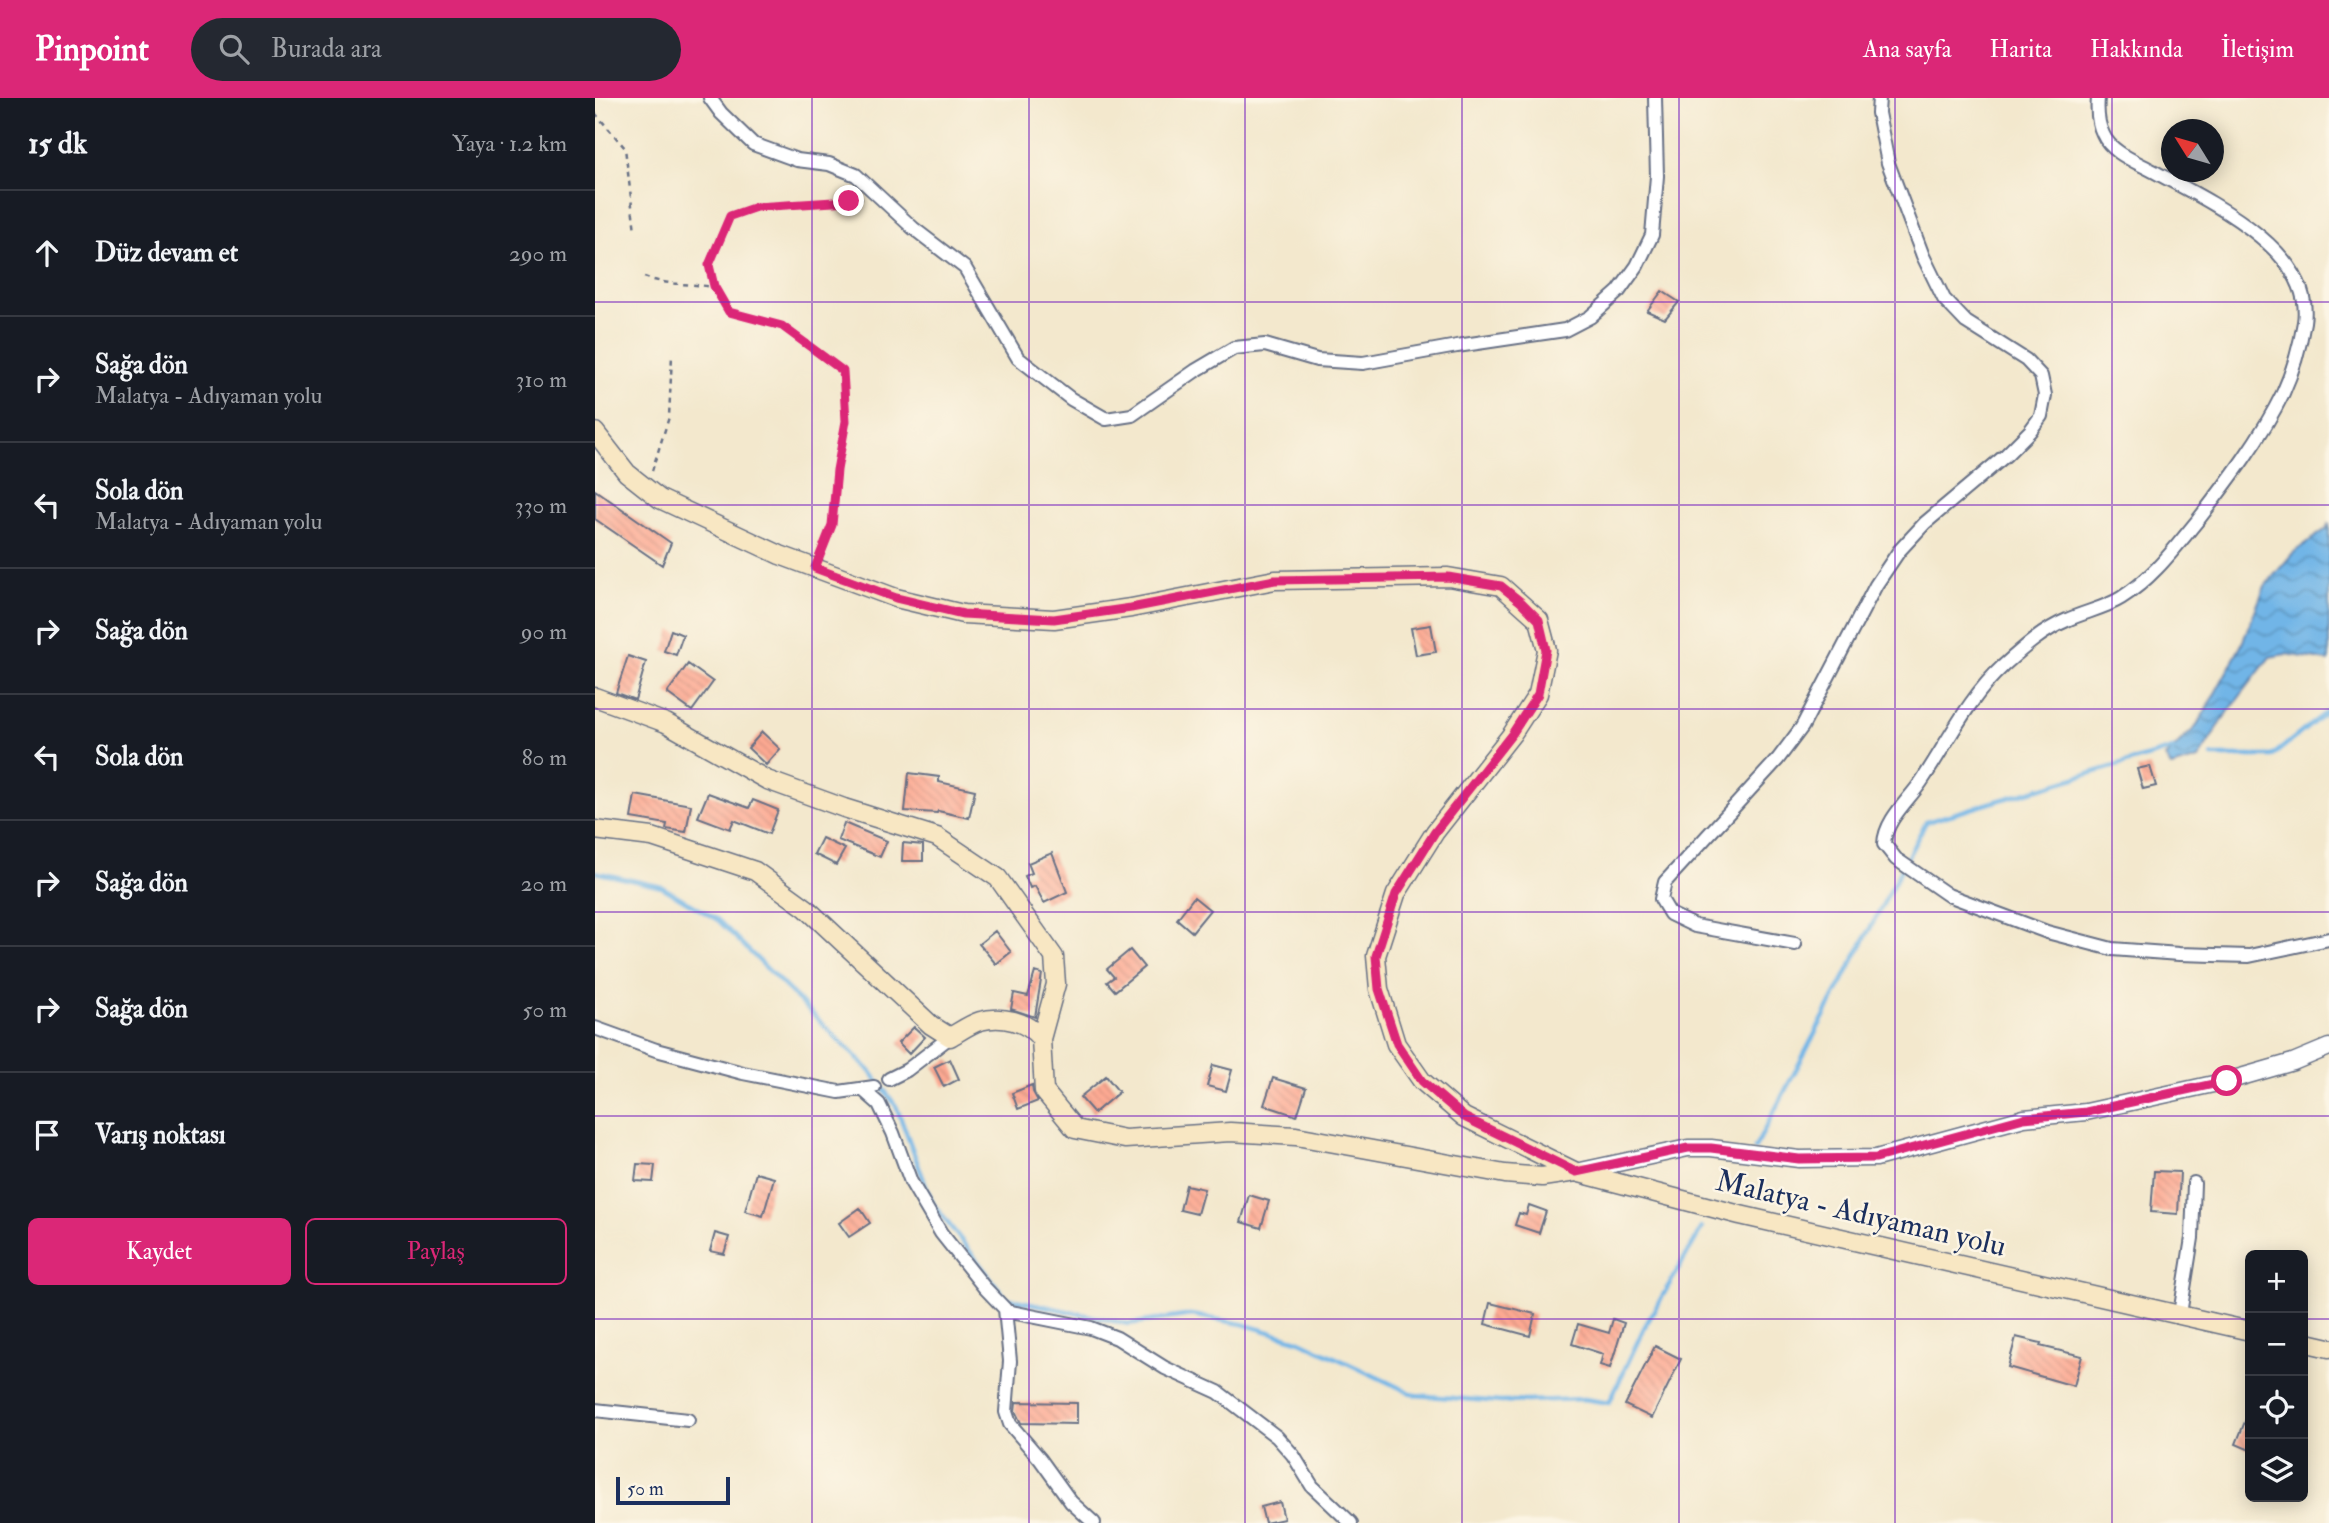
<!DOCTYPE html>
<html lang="tr">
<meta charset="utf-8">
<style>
body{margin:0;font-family:"IM FELL Double Pica",serif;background:#242831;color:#f1f3f6}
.controls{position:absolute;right:21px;bottom:21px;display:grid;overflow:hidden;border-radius:10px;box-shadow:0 4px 18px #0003}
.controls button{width:63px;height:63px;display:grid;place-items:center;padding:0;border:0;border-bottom:2px solid #363941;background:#171b24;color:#f1f3f6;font:35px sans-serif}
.compass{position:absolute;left:1566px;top:21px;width:63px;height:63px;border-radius:50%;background:#171b24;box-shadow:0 4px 18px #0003;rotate:307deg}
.scale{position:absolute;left:21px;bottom:18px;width:114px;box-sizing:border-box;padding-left:7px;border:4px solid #1b2f5e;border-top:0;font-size:19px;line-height:24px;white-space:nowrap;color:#1b2f5e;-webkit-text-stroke:5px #fcf5e5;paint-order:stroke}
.stop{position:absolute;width:21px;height:21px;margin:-16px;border:5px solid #db2777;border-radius:50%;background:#fff}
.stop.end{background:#db2777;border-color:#fff;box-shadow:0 2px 7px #0008}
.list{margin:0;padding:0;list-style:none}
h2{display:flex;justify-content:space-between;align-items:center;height:91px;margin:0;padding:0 28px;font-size:30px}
h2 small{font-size:23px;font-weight:400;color:#9ea1a6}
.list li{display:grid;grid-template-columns:46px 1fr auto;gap:21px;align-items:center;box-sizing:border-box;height:126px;padding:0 28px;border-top:2px solid #363941}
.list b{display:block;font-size:26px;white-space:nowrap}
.list p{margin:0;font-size:23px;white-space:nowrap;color:#9ea1a6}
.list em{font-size:23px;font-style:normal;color:#9ea1a6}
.actions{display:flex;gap:14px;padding:21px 28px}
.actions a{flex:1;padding:16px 0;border:2px solid #db2777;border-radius:10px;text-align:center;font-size:24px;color:#db2777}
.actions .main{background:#db2777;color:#fff}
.icon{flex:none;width:38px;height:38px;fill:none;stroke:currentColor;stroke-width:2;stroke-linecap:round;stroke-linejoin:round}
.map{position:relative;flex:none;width:1734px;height:1425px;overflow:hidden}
header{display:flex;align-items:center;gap:42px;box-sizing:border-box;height:98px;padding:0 35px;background:#db2777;color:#fff}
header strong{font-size:33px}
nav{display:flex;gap:38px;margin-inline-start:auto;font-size:24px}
.search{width:490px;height:63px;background:#242831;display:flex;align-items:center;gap:18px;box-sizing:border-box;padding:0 24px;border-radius:38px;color:#9ea1a6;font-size:26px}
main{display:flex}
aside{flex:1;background:#171b24}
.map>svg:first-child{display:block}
.water{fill:url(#water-waves);stroke:#4672a2;stroke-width:2}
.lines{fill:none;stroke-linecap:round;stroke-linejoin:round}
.stream{stroke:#71b5e7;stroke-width:4.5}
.building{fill:url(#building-back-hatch)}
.minor-casing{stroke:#677085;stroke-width:16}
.tertiary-casing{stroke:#677085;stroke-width:19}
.secondary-casing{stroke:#677085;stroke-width:21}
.path{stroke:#677085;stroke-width:2.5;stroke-dasharray:5 5;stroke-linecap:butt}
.minor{stroke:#fff;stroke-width:12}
.tertiary{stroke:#fff;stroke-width:16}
.secondary{stroke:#f8e7c3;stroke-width:18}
.route{stroke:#db2777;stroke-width:9}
.grid{fill:none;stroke:#7b2cbf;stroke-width:2;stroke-opacity:0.55}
.labels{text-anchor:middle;stroke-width:5;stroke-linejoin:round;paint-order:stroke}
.street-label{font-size:30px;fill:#1b2f5e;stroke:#fcf5e5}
</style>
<header>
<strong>Pinpoint</strong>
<div class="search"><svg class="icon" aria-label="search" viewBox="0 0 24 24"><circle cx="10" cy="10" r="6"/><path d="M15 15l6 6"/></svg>Burada ara</div>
<nav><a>Ana sayfa</a><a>Harita</a><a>Hakkında</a><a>İletişim</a></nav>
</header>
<main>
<aside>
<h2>15 dk<small>Yaya · 1.2 km</small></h2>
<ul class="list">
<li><svg class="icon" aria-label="ahead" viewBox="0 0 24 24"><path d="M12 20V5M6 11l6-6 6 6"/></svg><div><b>Düz devam et</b></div><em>290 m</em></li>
<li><svg class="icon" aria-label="right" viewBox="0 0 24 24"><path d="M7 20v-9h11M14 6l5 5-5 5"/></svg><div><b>Sağa dön</b><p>Malatya - Adıyaman yolu</p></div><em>310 m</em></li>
<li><svg class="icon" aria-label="left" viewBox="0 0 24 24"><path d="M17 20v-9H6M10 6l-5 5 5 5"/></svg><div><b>Sola dön</b><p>Malatya - Adıyaman yolu</p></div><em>330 m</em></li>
<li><svg class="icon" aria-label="right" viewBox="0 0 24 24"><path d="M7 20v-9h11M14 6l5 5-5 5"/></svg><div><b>Sağa dön</b></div><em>90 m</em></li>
<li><svg class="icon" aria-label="left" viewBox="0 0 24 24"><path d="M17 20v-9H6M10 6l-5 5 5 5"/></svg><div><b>Sola dön</b></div><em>80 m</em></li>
<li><svg class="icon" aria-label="right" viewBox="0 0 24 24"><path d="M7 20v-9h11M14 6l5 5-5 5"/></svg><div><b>Sağa dön</b></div><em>20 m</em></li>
<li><svg class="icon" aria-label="right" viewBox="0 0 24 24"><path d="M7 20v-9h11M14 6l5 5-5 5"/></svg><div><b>Sağa dön</b></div><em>50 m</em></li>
<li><svg class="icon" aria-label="arrive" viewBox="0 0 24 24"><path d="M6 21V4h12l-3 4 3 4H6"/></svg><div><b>Varış noktası</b></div></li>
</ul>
<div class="actions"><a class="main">Kaydet</a><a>Paylaş</a></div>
</aside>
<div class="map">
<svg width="1734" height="1425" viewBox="0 0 1734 1425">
<defs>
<pattern id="water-waves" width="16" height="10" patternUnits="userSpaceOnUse" patternTransform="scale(1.75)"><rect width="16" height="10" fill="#71b5e7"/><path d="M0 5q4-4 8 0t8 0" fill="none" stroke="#5c94be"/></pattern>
<pattern id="building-back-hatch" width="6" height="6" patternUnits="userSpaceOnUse" patternTransform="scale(1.75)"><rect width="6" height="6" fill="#fda992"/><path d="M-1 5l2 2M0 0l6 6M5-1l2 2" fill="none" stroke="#d89280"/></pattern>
</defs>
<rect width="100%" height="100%" fill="#fcf5e5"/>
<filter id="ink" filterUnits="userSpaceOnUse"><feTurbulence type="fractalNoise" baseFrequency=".0143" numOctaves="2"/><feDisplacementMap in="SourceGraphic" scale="14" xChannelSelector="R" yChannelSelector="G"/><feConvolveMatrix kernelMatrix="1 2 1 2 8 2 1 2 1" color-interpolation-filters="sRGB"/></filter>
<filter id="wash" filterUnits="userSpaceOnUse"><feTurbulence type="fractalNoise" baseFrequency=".00686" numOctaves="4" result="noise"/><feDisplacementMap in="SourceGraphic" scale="28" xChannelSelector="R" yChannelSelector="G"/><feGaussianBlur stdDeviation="1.57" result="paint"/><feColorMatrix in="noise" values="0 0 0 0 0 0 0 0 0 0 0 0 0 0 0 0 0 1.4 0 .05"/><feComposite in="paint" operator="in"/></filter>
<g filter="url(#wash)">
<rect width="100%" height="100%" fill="#f3e8cd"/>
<!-- water -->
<path class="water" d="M1734 425V563L1691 556 1675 559 1630 618 1603 661 1576 669 1570 659 1602 628 1646 548 1670 488 1698 455 1731 431Z"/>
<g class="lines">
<!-- stream -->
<path class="stream" d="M1617 658H1677L1734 612
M0 774 67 789 123 822 276 974 301 1008 338 1106 411 1200 533 1226 597 1217 647 1226 703 1242 820 1297 906 1304 989 1301 1014 1305 1049 1230 1107 1130
M1160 1050 1331 724 1578 651"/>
</g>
<g id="blocks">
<!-- building -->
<path class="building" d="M1067 193 1084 204 1070 221 1052 213Z
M0 392 76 445 67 467 0 421Z
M836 527 841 554 821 557 816 530Z
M76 532 88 537 81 557 69 553Z
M33 558 51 564 40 602 21 595Z
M93 566 118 584 97 613 72 595Z
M167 634 185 651 171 667 153 650Z
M1555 668 1561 688 1548 691 1542 671Z
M314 675 344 679V684L380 692 374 720 343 713 342 715 310 713Z
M113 695 154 710 158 702 183 712 174 736 139 722 135 731 103 719Z
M40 697 96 707 91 734 71 731 72 726 36 720Z
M249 725 292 743 285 759 243 742Z
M227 740 250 751 241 767 219 756Z
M308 745 328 747V763H307Z
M457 755 472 794 449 805 440 788 435 790 430 778 437 775 433 765Z
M599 799 615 812 597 834 582 821Z
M400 833 416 854 401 866 384 846Z
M535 852 549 869 520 893 512 884 519 879 512 871Z
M440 874 447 876 440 919 416 911 419 895 433 898Z
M319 929 330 939 314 956 303 945Z
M355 961 364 981 349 989 339 969Z
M618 967 637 972 631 993 612 988Z
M511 978 524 994 499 1015 485 999Z
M678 980 711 990 702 1018 669 1007Z
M437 987 438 994 443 1003 423 1011 417 995Z
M42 1066 60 1067 58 1084 40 1083Z
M1559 1073 1585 1074 1583 1116 1556 1114Z
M161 1075 179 1080 168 1118 150 1113Z
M591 1087 609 1091 602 1116 585 1112Z
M654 1097 674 1103 666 1130 646 1124Z
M934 1107 951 1113 944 1135 920 1127 924 1115 931 1117Z
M265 1110 275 1125 254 1139 244 1125Z
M120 1135 134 1139 129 1156 115 1153Z
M895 1205 940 1216 935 1238 890 1226Z
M1018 1221 1029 1225 1015 1270 1005 1267 1008 1256 977 1246 983 1226 1014 1235Z
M1421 1239 1446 1245 1445 1248 1487 1258 1479 1288 1413 1269Z
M1060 1248 1086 1261 1057 1320 1030 1307Z
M421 1304 482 1305V1326L426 1325 420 1313Z
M1655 1311V1352L1641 1346Z
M685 1404 689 1421 670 1425 666 1409Z"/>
</g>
</g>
<g filter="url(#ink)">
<use href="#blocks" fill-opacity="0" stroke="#677085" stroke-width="2"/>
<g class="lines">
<defs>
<path id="minor" d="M115 0 126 15 158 46 202 62 234 66 261 77 318 130 370 170 423 260 476 301 511 321 537 317 600 273 639 250 670 247 722 262 768 265 862 248 970 232 995 219 1024 193 1042 168 1057 137 1062 78 1060 0
M1503 0C1502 11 1503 26 1508 36 1516 55 1542 64 1558 73 1610 101 1720 152 1709 224 1705 248 1698 273 1688 295 1666 340 1634 382 1603 422 1579 451 1558 480 1526 500 1510 510 1489 514 1472 522 1448 532 1427 551 1408 568 1373 600 1352 646 1326 684 1313 703 1290 722 1289 746L1301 761 1353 797 1452 834 1517 851 1584 856 1654 858 1734 841
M1200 846 1100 828 1075 816 1066 801 1070 784 1183 661 1207 629 1281 487 1304 453 1330 425 1411 357 1435 333 1446 318 1450 297 1446 278 1431 262 1371 224 1349 201 1328 158 1293 65 1283 15 1284 0
M0 930 61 952 148 975 244 994 279 989
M294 981 312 972 355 939
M267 991 284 1006 298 1035 316 1084 346 1135 389 1189 410 1211 415 1263 411 1314 415 1326 445 1361 476 1404 499 1425
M411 1213 496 1230 522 1240 570 1270 623 1294 682 1339 698 1357 717 1388 756 1425
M1585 1216 1597 1140 1599 1085
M0 1312 93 1322"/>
<path id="tertiary" d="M981 1074 1093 1050H1116L1204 1061 1281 1060 1429 1020 1491 1014 1632 983 1698 964 1734 949"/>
<path id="secondary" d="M0 334 32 375 65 401 185 457 301 500 368 516 459 521 536 510 680 482 853 479 906 488 944 522 952 552 943 596 917 636 840 734 801 796 781 858 784 891 801 946 827 983 869 1019 981 1074 1145 1117 1655 1233
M0 599 71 625 172 682 249 710 342 739 403 780 459 859 461 886 446 941 449 993 480 1031 530 1041 635 1034 701 1038 910 1076 947 1079 981 1074
M0 732 57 739 160 773 211 810 336 927 355 939C364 934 375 926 385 923 406 917 433 923 446 941
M1708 1244 1734 1250"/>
</defs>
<!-- minor casing -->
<use href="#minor" class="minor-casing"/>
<!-- tertiary casing -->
<use href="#tertiary" class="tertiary-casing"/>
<!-- secondary casing -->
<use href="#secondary" class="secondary-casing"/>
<!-- path -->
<path class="path" d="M0 15 30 50 40 133
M49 179C74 188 93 185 119 189
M57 373 74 319 77 257
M226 454 237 427 242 372 251 323 248 273 187 228 134 214 119 189 114 167 135 118 161 109 268 101"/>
<!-- minor -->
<use href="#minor" class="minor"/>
<!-- tertiary -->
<use href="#tertiary" class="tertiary"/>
<!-- secondary -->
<use href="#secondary" class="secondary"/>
</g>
</g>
<g class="lines" filter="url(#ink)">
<!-- route -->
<path class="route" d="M254 103 161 109 135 118 114 167 119 188 134 214 187 228 248 273 251 323 242 372 237 427 220 470 301 500 368 516 459 521 536 510 680 482 853 479 906 488 926 504 944 522 951 552 943 596 917 636 840 734 801 796 781 858 784 891 802 946 827 983 869 1019 981 1074 1093 1050H1116L1204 1061 1281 1060 1429 1020 1491 1014 1632 983"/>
</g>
<!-- grid -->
<path class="grid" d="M217 0V1425M434 0V1425M650 0V1425M867 0V1425M1084 0V1425M1300 0V1425M1517 0V1425M0 204H1734M0 407H1734M0 611H1734M0 814H1734M0 1018H1734M0 1221H1655M1708 1221H1734"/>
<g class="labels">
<!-- street labels -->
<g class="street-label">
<text transform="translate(1266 1115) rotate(13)" y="10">Malatya - Adıyaman yolu</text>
</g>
</g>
</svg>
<div class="controls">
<button>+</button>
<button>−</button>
<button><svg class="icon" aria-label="locate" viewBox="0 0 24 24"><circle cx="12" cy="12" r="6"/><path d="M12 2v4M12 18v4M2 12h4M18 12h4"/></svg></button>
<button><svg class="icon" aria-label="layers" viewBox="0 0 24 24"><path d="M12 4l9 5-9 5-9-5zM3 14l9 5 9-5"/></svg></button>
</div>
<svg class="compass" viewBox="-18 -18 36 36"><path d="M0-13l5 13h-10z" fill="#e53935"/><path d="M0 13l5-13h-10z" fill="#9ea1a6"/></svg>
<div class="scale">50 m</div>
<div class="stop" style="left:1632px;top:983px"></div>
<div class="stop end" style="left:254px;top:103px"></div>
</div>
</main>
